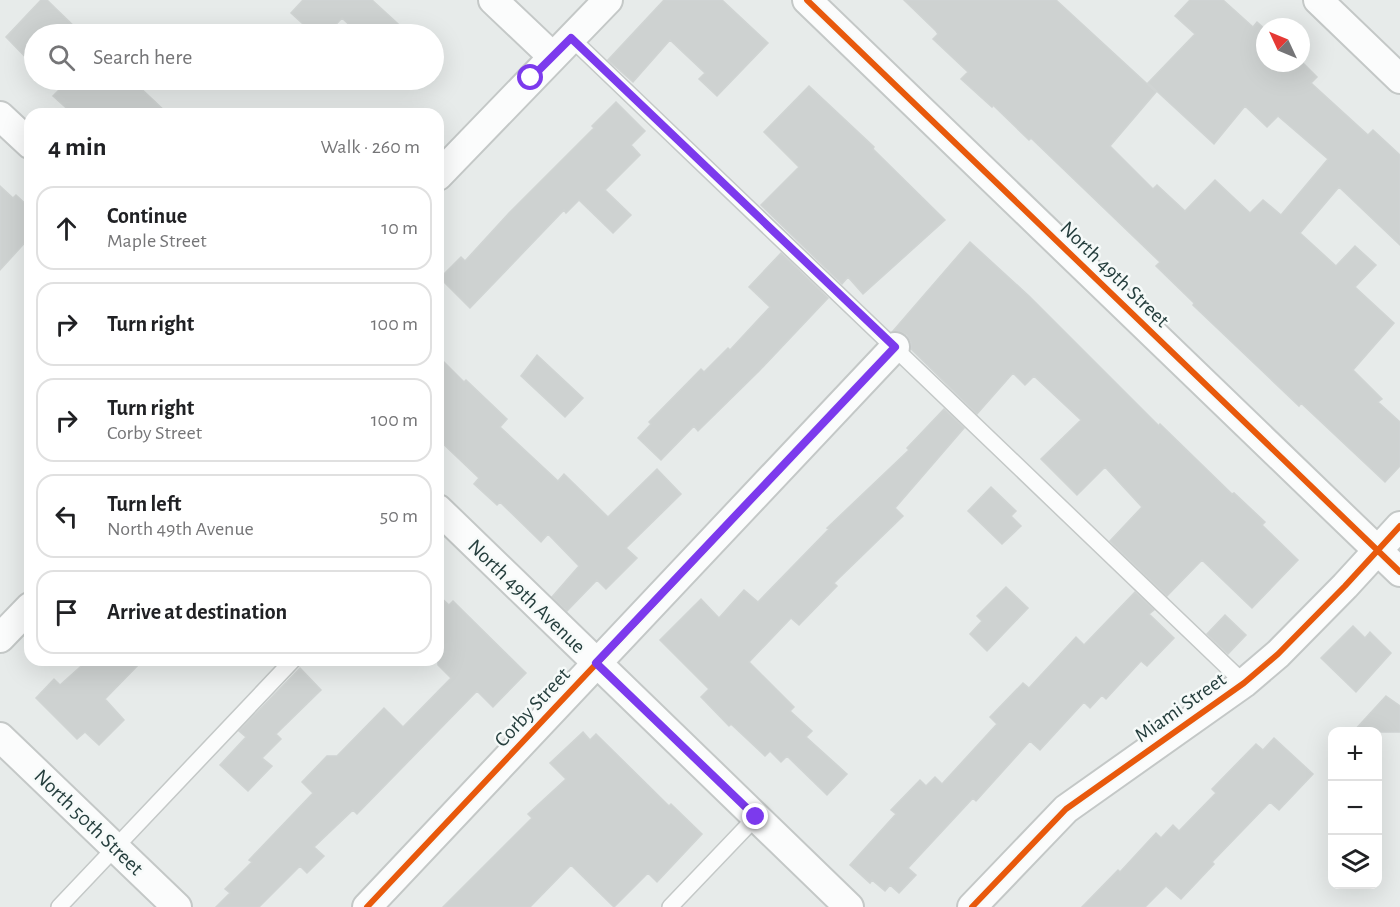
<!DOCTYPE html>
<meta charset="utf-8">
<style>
body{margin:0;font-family:"Alegreya Sans",sans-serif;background:#f6f6f6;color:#202124}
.controls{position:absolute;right:18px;bottom:18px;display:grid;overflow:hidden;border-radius:12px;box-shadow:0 6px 24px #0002}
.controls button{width:54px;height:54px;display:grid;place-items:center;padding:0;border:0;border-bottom:2px solid #e0e0e0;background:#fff;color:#202124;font:30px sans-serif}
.compass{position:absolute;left:1256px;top:18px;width:54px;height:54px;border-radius:50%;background:#fff;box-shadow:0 6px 24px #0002;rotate:314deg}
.stop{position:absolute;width:18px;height:18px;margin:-14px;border:4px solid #7c3aed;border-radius:50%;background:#fff}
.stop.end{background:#7c3aed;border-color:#fff;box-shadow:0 2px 6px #0008}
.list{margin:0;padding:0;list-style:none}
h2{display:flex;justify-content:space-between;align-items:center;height:78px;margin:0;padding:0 24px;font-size:26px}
h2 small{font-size:20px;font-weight:400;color:#757577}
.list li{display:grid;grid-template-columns:39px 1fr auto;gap:18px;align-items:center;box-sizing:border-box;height:84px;margin:0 12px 12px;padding:0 12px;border:2px solid #e0e0e0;border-radius:18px}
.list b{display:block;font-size:22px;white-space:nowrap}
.list p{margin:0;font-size:20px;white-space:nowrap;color:#757577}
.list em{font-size:20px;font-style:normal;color:#757577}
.icon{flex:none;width:33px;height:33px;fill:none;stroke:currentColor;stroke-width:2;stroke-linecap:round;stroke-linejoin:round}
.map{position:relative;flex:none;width:1400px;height:907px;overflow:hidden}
.search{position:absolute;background:#fff;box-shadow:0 6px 24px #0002;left:24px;top:24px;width:420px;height:66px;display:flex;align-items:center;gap:15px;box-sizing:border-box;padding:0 21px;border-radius:33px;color:#757577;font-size:22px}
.panel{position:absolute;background:#fff;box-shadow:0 6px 24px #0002;left:24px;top:108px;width:420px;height:558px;border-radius:18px}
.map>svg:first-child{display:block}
.building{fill:#ced2d1;stroke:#d0d4d3;stroke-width:1.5}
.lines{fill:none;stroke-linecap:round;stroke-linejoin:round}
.lane-casing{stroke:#c4c8c7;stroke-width:18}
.street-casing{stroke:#c4c8c7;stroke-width:32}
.lane{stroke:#fbfcfc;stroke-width:15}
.street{stroke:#fbfcfc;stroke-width:28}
.cycleway-casing{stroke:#f6faf9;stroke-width:10}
.cycleway{stroke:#e8590c;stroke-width:6}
.route{stroke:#7c3aed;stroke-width:8}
.labels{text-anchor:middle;stroke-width:5;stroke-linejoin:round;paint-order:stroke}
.street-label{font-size:21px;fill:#253e3d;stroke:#f6faf9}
</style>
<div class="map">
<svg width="1400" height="907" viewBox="0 0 1400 907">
<rect width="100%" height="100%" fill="#e7ebea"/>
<!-- building -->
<path class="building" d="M41 0H47L82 34H34V66L6 37Z
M303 0H372L409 34H359L342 18 327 34H314L291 13Z
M664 0H722L768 43 717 96 699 79 705 73 670 40 633 82 608 60Z
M904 0H1056L1156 92 1110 146 1153 189 1157 185 1185 211 1215 180 1250 213 1263 200 1281 215 1328 159 1278 116 1267 127 1245 106 1214 144 1148 83 1195 34 1175 16 1190 0H1223L1253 27 1257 22 1265 29V63H1301V61L1317 77 1311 83 1368 135 1373 130 1400 155V245L1339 187 1300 233 1336 266 1355 246 1376 265 1355 287 1394 323 1353 370 1382 399 1378 402 1400 422V466L1385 482 1301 403 1299 406 1193 305 1194 303 1156 266 1160 262 1031 138 1029 140 993 105 992 107 961 79 968 72 933 39 938 34 936 31Z
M69 80H132L168 114H73L53 96Z
M809 86 874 147 873 149 945 220 863 294 848 277 842 284 761 205 799 167 764 132Z
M616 102 645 131 631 145 640 155 605 190 631 215 613 233 579 200 566 213 564 210 470 308 440 278 461 257 465 261 509 213 594 128 592 126Z
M0 186 13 198 16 195 30 208V237L0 270Z
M970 242 1029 296 1159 426 1160 424 1232 494 1234 493 1265 522 1262 525 1298 560 1252 608 1202 560 1167 596 1110 541 1142 507 1105 467 1077 495 1041 459 1081 420 1034 376 1025 385 1013 373 977 414 911 349V342L907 335 899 331H893Z
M781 253 828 298 759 371 698 431 694 426 661 460 638 438 651 424 649 422 701 369 704 372 728 348 730 350 770 307 749 287Z
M537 355 583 398 565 417 521 376Z
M438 356 464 382 466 380 507 419 500 427 558 481 564 474 608 517 657 469 681 494 626 548 637 558 606 589 597 580 567 611 552 597 579 566 548 534 541 542 500 502 497 505 474 484 479 478 438 439Z
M944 409 964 428 895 508 903 516 834 583 837 586 799 625 791 618 749 662 794 707 790 711 812 731 806 737 847 774 827 795 787 756 781 762 770 751 765 756 731 724 729 726 701 697 709 689 660 640 701 599 719 618 744 590 758 602 829 529 827 528 909 450 907 448Z
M991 487 1016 511 1011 516 1021 526 1002 544 968 511Z
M1006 587 1028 608 987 651 970 634 982 621 977 616Z
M1135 592 1154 610 1149 614 1174 638 1147 666 1141 661 1106 699 1102 695 1090 708 1084 702 1040 750 1030 741 976 801 973 798 908 868 916 875 899 893 890 885 885 891 872 880 870 883 850 865 896 814 891 810 920 780 926 786 935 777 942 784 997 724 990 717 1023 683 1029 688 1076 637 1084 645Z
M438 595 449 605 453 601 526 673 493 707 477 691 357 814 353 810 314 847 324 856 307 873 300 866 259 907H216L230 893 225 889 252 862 249 860 313 793 302 782 327 756H337L384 708 403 727 451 678 438 665Z
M1225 615 1246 635 1228 654 1207 634Z
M1353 626 1365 638 1370 632 1391 653 1356 692 1321 658Z
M88 660H143L105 699 124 720 99 745 85 732 77 739 36 698 54 679 60 685Z
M300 668 321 690 276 734 281 739 262 758 272 766 248 791 220 765 246 737 239 731Z
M1386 696 1400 706V732H1353Z
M583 732 590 740 596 734 669 806 671 804 702 834 657 882 648 873 614 907 571 865 530 907H443L532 818 528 814 566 779 550 763Z
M1274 738 1313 774 1279 810 1270 802 1212 862 1214 864 1181 899 1166 886 1145 907H1082L1118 870 1120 872 1156 833 1161 838 1173 825 1179 831 1216 793 1212 789 1256 744 1263 750Z"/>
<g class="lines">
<defs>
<path id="lane" d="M571 38 1244 683
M59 907 293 660
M670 907 756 817"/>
<path id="street" d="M493 0 552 56
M807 0 1400 572
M1318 0 1400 79
M0 116 30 144
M438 176 608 0
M438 509 849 907
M0 638 30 607
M0 737 177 907
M367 907 895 347
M972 907 1066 809 1244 683 1278 654 1345 586 1400 526"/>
</defs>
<!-- lane casing -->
<use href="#lane" class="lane-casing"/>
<!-- street casing -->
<use href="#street" class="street-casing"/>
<!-- lane -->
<use href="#lane" class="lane"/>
<!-- street -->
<use href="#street" class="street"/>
<defs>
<path id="cycleway" d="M807 0 1400 572
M367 907 895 347
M972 907 1066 809 1244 683 1278 654 1345 586 1400 526"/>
</defs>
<!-- cycleway casing -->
<use href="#cycleway" class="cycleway-casing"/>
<!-- cycleway -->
<use href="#cycleway" class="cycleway"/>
</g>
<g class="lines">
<!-- route -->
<path class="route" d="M531 78 571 38 895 347 596 663 756 817"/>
</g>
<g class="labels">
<!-- street labels -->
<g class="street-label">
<text transform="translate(1115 274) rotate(44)" y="7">North 49th Street</text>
<text transform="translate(527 596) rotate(44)" y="7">North 49th Avenue</text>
<text transform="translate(532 707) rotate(-47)" y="7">Corby Street</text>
<text transform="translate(1180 707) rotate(-35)" y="7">Miami Street</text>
<text transform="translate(89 822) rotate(44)" y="7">North 50th Street</text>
</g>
</g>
</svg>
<div class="controls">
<button>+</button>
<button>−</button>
<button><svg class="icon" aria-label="layers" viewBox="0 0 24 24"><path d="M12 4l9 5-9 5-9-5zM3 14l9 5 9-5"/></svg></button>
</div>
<svg class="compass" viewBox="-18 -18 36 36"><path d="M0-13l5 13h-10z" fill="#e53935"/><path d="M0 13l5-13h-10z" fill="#757577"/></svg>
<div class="stop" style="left:531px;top:78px"></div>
<div class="stop end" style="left:756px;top:817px"></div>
<div class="search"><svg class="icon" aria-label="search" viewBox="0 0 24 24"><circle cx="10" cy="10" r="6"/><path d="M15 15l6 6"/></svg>Search here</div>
<section class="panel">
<h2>4 min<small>Walk · 260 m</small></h2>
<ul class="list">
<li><svg class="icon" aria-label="ahead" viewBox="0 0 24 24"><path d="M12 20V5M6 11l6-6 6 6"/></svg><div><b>Continue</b><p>Maple Street</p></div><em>10 m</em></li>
<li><svg class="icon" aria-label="right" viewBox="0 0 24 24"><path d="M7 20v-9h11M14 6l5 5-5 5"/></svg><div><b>Turn right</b></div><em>100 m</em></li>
<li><svg class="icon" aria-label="right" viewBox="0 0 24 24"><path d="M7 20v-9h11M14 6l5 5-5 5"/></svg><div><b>Turn right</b><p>Corby Street</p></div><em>100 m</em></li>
<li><svg class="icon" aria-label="left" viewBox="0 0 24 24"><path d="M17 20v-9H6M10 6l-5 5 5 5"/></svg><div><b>Turn left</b><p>North 49th Avenue</p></div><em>50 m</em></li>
<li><svg class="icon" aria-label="arrive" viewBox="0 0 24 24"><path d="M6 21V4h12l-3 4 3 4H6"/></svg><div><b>Arrive at destination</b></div></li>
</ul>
</section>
</div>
